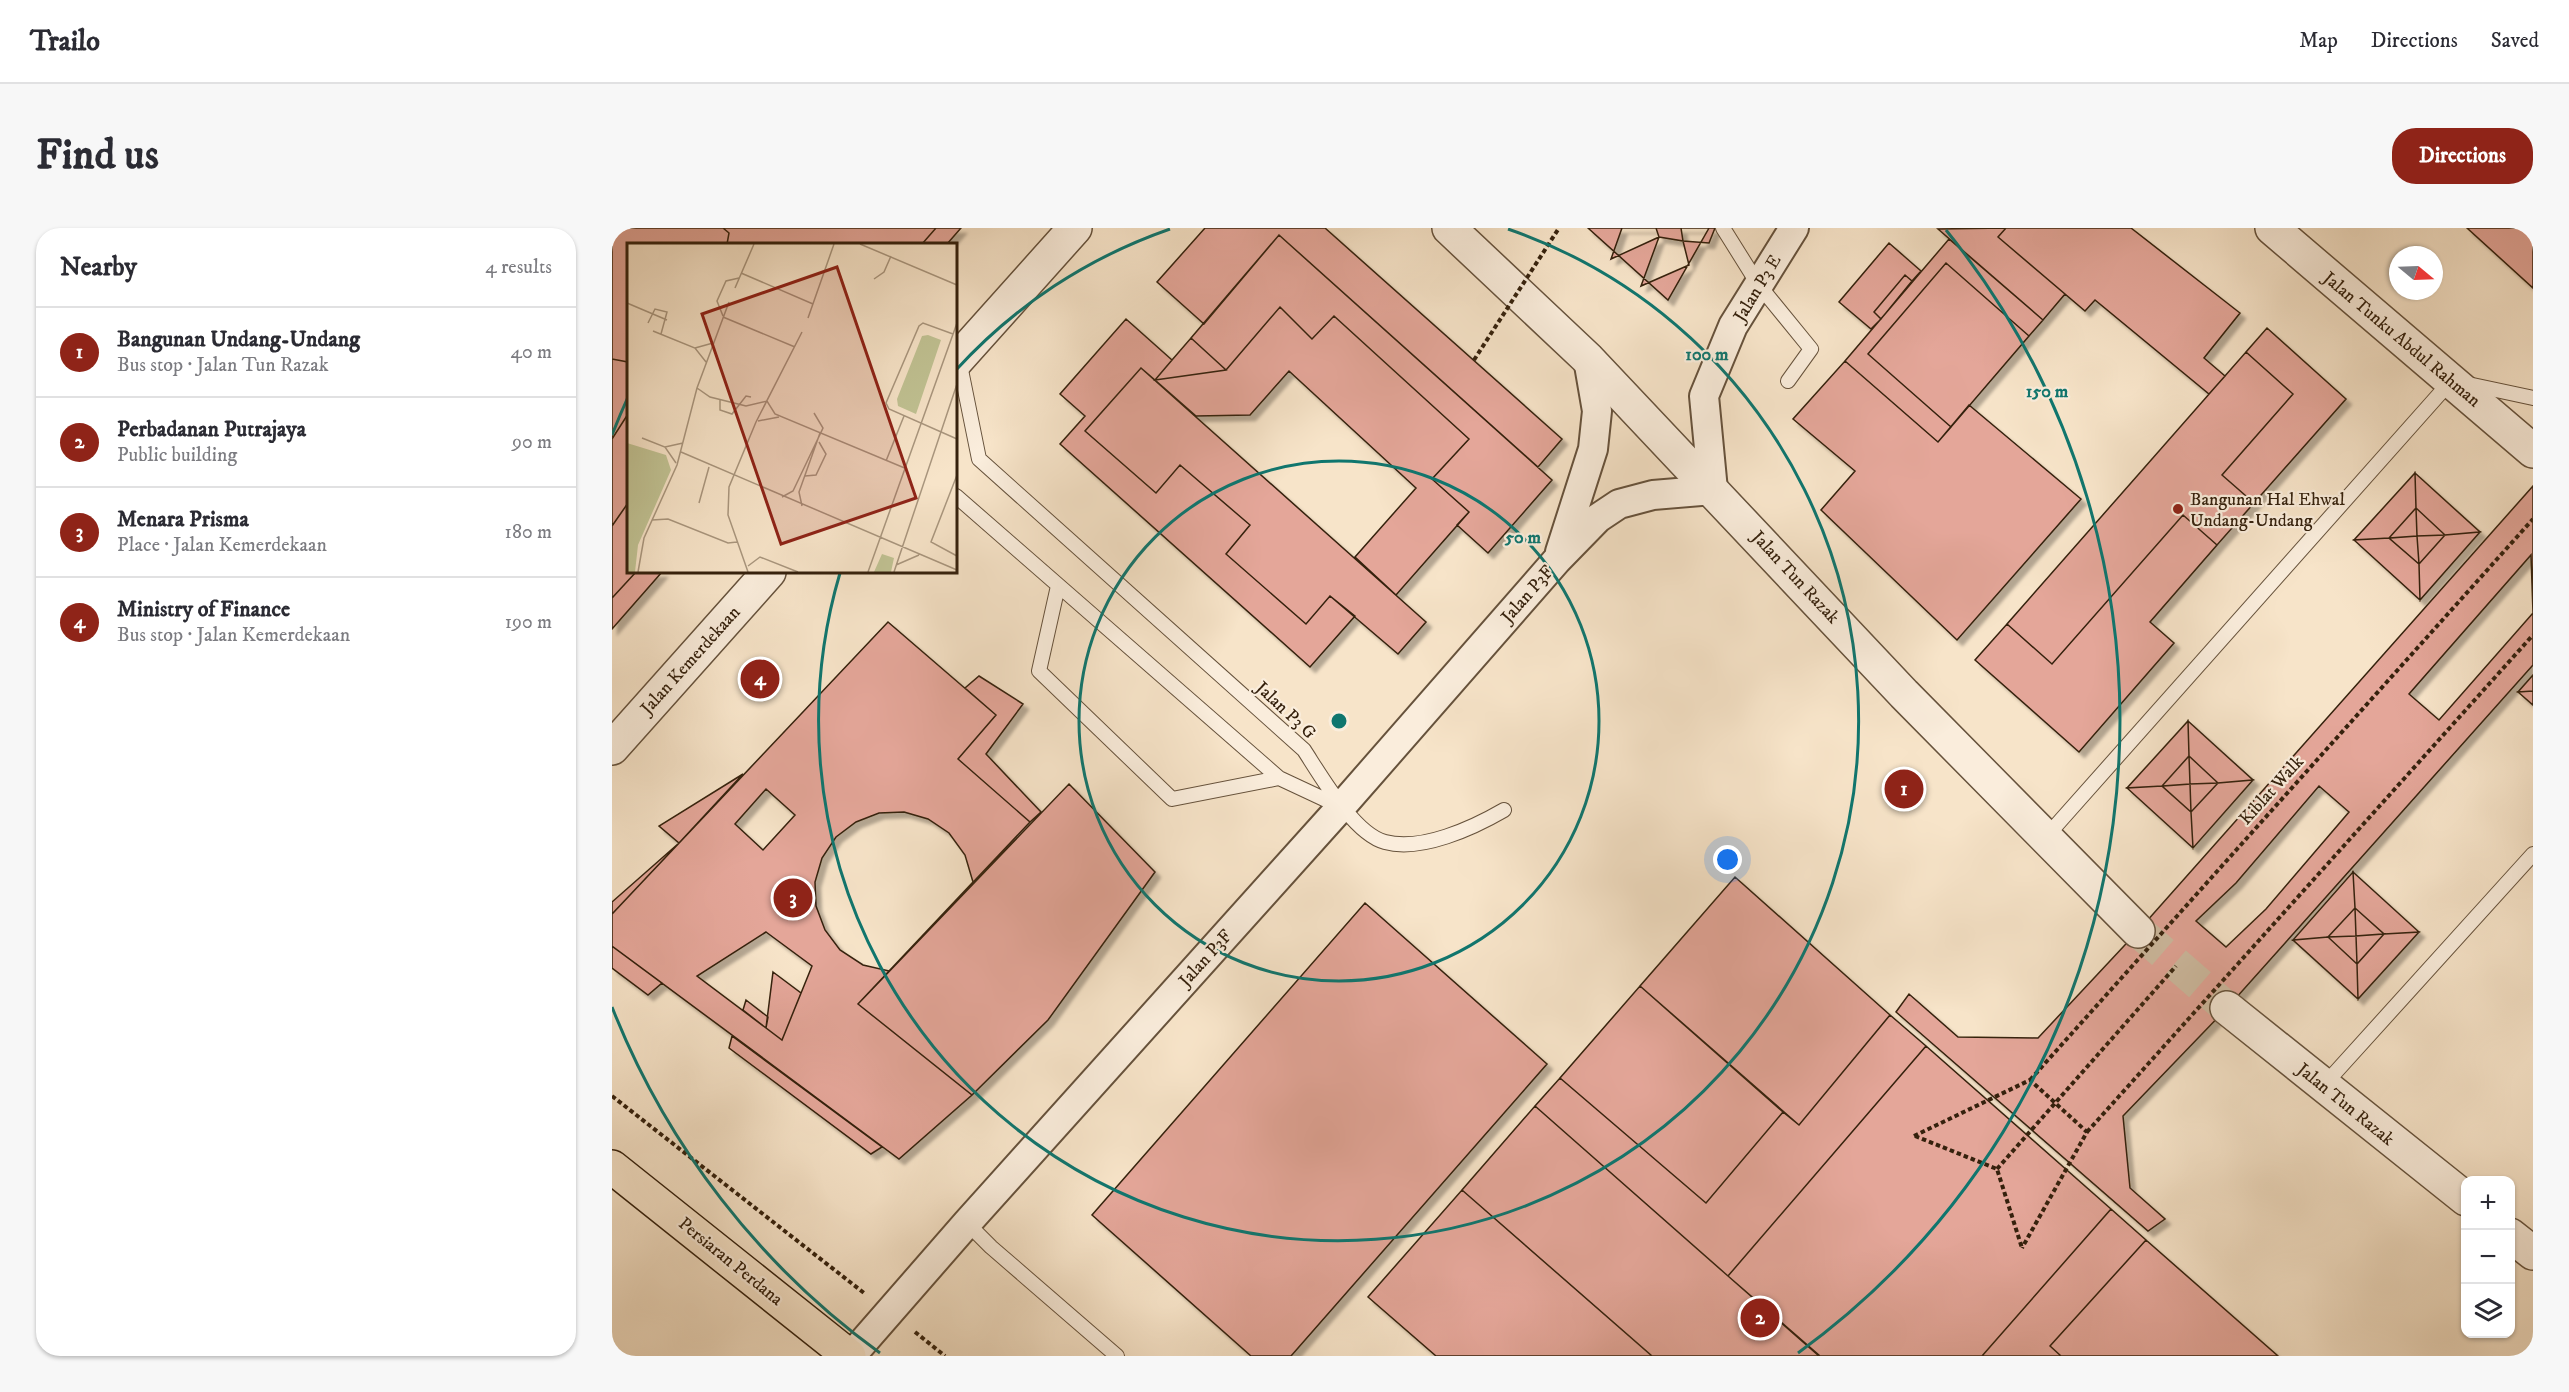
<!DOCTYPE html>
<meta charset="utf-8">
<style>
body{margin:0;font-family:"IM FELL DW Pica",serif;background:#f7f7f7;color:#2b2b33}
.controls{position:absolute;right:18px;bottom:18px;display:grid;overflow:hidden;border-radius:12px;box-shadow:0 2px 4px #0004}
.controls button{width:54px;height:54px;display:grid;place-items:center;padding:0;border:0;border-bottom:2px solid #e1e1e2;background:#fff;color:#2b2b33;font:30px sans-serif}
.compass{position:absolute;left:1777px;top:18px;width:54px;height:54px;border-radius:50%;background:#fff;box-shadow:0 2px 4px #0004;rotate:109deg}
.you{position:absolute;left:1116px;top:632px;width:21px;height:21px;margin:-15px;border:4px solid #fff;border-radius:50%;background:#1a73e8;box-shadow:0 0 0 9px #1a73e833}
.badge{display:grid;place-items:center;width:39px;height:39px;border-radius:50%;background:#8f2418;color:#fff;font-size:20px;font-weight:700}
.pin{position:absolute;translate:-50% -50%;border:3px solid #fff;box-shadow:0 2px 6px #0006}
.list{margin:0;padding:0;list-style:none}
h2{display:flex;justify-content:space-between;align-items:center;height:78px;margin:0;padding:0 24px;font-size:26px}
h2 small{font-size:20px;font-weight:400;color:#7c7c81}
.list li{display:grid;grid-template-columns:39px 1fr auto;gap:18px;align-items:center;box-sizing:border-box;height:90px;padding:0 24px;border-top:2px solid #e1e1e2}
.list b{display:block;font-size:22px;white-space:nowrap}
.list p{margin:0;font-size:20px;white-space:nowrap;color:#7c7c81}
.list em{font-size:20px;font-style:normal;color:#7c7c81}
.icon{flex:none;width:33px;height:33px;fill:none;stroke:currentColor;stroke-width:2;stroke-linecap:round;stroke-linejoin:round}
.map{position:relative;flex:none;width:1921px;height:1128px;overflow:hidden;border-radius:24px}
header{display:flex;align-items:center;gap:36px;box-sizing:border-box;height:84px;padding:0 30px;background:#fff;border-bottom:2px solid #e1e1e2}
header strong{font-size:28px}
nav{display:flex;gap:33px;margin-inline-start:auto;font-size:21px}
.intro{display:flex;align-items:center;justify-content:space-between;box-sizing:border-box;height:144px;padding:0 36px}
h1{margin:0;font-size:42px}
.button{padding:15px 27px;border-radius:24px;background:#8f2418;color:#fff;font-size:21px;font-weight:700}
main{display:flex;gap:36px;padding:0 36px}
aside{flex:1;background:#fff;border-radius:24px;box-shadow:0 2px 4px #0004}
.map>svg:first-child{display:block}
.building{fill:#e4a699;stroke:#35210d;stroke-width:1.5;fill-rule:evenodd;filter:url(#shadow)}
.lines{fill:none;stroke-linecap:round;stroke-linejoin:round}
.tertiary-tunnel{stroke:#d0bda3;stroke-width:33;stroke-dasharray:33 16;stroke-linecap:butt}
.service-casing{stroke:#66523c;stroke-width:16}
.minor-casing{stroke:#66523c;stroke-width:32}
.tertiary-casing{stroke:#66523c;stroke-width:36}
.primary-casing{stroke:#35210d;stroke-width:36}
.path{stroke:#35210d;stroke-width:4;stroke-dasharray:4.5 3;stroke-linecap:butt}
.service{stroke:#faeddc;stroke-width:14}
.minor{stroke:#faeddc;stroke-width:28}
.tertiary{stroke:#faeddc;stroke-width:33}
.primary{stroke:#f7e4c9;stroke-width:33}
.path-bridge{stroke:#35210d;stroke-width:4;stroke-dasharray:4.5 3;stroke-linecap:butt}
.ring{fill:none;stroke:#0f766e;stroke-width:3}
.poi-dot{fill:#8f2418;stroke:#faeddc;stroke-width:2}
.labels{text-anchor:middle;stroke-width:4.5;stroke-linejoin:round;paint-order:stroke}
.street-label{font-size:18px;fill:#35210d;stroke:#faeddc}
.poi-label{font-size:18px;fill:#35210d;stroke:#faeddc;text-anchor:start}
.inset-road{fill:none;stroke:#a9967e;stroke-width:1.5}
.view{fill:#8f2418;fill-opacity:0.15;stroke:#8f2418;stroke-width:3}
.inset-edge{fill:none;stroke:#35210d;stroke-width:3}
.centre{fill:#0f766e;stroke:#faeddc;stroke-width:3}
.ring-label{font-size:18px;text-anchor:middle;font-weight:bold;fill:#0f766e;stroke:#faeddc;stroke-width:4.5;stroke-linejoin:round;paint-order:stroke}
</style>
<header>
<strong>Trailo</strong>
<nav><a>Map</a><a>Directions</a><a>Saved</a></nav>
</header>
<div class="intro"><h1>Find us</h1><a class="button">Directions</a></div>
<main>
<aside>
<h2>Nearby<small>4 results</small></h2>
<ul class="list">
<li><span class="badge">1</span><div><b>Bangunan Undang-Undang</b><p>Bus stop · Jalan Tun Razak</p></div><em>40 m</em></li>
<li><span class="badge">2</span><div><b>Perbadanan Putrajaya</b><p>Public building</p></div><em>90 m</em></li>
<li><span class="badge">3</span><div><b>Menara Prisma</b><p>Place · Jalan Kemerdekaan</p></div><em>180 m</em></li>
<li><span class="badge">4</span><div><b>Ministry of Finance</b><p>Bus stop · Jalan Kemerdekaan</p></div><em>190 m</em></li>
</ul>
</aside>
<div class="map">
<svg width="1921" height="1128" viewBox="0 0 1921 1128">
<defs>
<filter id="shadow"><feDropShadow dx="5.5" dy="5.5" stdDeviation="1.5" flood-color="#0004"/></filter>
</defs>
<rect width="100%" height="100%" fill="#f7e4c9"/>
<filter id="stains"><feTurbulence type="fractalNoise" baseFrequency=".00333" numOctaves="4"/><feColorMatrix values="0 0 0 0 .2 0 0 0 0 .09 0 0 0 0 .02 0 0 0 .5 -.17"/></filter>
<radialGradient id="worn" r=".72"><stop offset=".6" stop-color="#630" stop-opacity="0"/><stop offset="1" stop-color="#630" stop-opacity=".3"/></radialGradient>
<!-- building -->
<path class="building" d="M0 0H111L117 5 115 16H16V134L0 131Z
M111 0H324L310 16H115L117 5Z
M324 0H349L335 16H310Z
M593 0H713L950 211 926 239 667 7 592 96 545 54Z
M976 0H1097L1056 72Z
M1010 0H1044L1047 9 999 31Z
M1069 0H1103L1097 15 1071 13Z
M1394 0 1386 9 1453 66 1431 92 1326 1Z
M1394 0H1519L1628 85 1592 130 1613 148 1597 166 1483 72 1473 83 1386 9Z
M1855 0H1921V60Z
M667 7 940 252 876 325 845 297 857 284 820 251 857 211 722 88 700 111 668 79 614 142 579 110Z
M1047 9 1071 13 1077 37 1029 58Z
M1337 11 1431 92 1417 108 1334 35 1256 126 1339 199 1326 214 1233 133Z
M1277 15 1309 43 1300 53 1293 47 1262 84 1269 91 1259 101 1227 74Z
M1334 35 1417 108 1339 199 1256 126Z
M1293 47 1300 53 1269 91 1262 84Z
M668 79 700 111 722 88 857 211 820 251 857 284 784 367 743 329 804 260 677 143 638 187 584 188 543 152 614 142Z
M514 91 560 132 543 152 529 140 473 203 544 265 568 237 638 297 614 326 694 396 718 368 743 388 698 439 448 216 473 188 448 166Z
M1655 100 1734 171 1642 275 1610 247 1681 166 1634 124Z
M579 110 614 142 543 152 560 132Z
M1634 124 1681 166 1610 247 1642 275 1605 317 1571 287 1440 436 1395 396Z
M0 131 16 134V186L0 211Z
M1233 133 1326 214 1357 177 1469 271 1345 412 1209 282 1243 243 1181 191Z
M529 140 814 394 786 426 718 368 694 396 614 326 638 297 568 237 544 265 473 203Z
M16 186V275L0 298V211Z
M1803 245 1868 304 1833 307 1804 280Z
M1803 245 1804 280 1777 310 1742 312Z
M1921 258V437L1615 780 1511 888 1518 960 1553 991 1536 1003 1284 784 1297 766 1346 809 1426 810 1526 703Z
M16 275V344H24L0 370V298Z
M1804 280 1833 307 1805 308Z
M1804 280 1805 308 1777 310Z
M1571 287 1605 317 1538 394 1562 415 1467 524 1363 432 1395 396 1440 436Z
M1868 304 1808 372 1807 336 1833 307Z
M1833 307 1807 336 1805 308Z
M1805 308 1807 336 1777 310Z
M1777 310 1807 336 1808 372 1742 312Z
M1919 327 1921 385 1827 492 1797 466Z
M24 344H50L0 401V370Z
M276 394 384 487 346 531 418 594 246 776 360 867 287 931 0 718V686ZM154 561 183 587 151 622 123 596ZM154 704 200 738 170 812 85 748Z
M1921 447V463L1906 464Z
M367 448 411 476 374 526 429 584 418 594 346 531 384 487 353 460Z
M1921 463V477L1906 464Z
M1576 493 1641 552 1606 555 1577 528Z
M1576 493 1577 528 1550 558 1515 560Z
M1577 528 1606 555 1578 556Z
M1577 528 1578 556 1550 558Z
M131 546 67 615 47 598Z
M1641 552 1581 620 1579 584 1606 555Z
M1606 555 1579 584 1578 556Z
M457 556 543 644 436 792 360 867 246 776Z
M1578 556 1579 584 1550 558Z
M1550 558 1579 584 1581 620 1515 560Z
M1707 558 1737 584 1654 681 1614 719 1584 693 1624 655Z
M292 584 316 591 337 605 353 627 361 654 277 743 251 737 228 722 213 702 204 678 203 654 210 630 224 609 244 594 267 585Z
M67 615 0 686V674Z
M1741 644 1807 704 1772 706 1743 680Z
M1741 644 1743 680 1716 709 1681 712Z
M1123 649 1278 787 1187 897 1028 758Z
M753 675 935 836 679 1128H639L480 987Z
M1743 680 1772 706 1744 708Z
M1743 680 1744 708 1716 709Z
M1807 704 1746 771 1745 736 1772 706Z
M1772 706 1745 736 1744 708Z
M1744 708 1745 736 1716 709Z
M1716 709 1745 736 1746 771 1681 712Z
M0 718 50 755 36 767 0 740Z
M161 744 189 765 170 812 154 800Z
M1028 758 1171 884 1094 975 948 850Z
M134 772 156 789 154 800 131 782Z
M1278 787 1314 818 1116 1048 923 878 948 850 1094 975 1171 884 1187 897Z
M120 808 270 919 259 926 117 820Z
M1314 818 1499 981 1370 1128H1207L1116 1048Z
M923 878 1116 1048 1208 1128H1040L850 962Z
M850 962 1040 1128H824L756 1069Z
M1499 981 1534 1012 1438 1118 1449 1128H1370Z
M1534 1012 1666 1128H1449L1438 1118Z"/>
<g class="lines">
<!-- tertiary-tunnel -->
<path class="tertiary-tunnel" d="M1526 703 1615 780"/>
<defs>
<path id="service" d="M1111 0 1146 56 1199 121 1176 153
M347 132 367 231 692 522C709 548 742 606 773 614 809 624 861 600 892 582
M1856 156 1921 170
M344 268 667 550 729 579
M446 358 427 443 560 571 667 550
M1433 610 1839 153
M1712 857 1921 626
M355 995 379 1019 505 1128"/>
<path id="minor" d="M948 324 981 221 985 183 976 131
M239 1128 355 995 729 579 945 332 986 290 1007 276 1041 267 1101 262 1092 168 1121 98 1182 0"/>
<path id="tertiary" d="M837 0 976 131 1292 466 1526 703
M1660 0 1921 223
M344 133 463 0
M0 520 157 344
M1615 780 1854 971
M1898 1007 1921 1025"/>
<path id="primary" d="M0 939 237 1128"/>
</defs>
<!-- service casing -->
<use href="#service" class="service-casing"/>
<!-- minor casing -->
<use href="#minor" class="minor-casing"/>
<!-- tertiary casing -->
<use href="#tertiary" class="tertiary-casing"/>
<!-- primary casing -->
<use href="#primary" class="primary-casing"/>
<!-- path -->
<path class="path" d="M0 868 252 1065
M1302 908 1418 852 1475 904 1410 1020
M1303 908 1385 941 1410 1020
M1385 941 1564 738
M303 1104 333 1128"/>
<!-- service -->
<use href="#service" class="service"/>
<!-- minor -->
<use href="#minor" class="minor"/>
<!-- tertiary -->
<use href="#tertiary" class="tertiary"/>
<!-- primary -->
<use href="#primary" class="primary"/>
<!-- path-bridge -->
<path class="path-bridge" d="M862 132 947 0
M1418 852 1921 291
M1475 904 1921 407"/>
</g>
<!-- distance rings -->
<g class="ring">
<circle cx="727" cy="493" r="260"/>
<path d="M344 142A520 520 0 0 1 558 1M896 1A520 520 0 1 1 228 345"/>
<path d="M268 1125A781 781 0 0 1 0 779M0 207A781 781 0 0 1 16 169M1334 2A781 781 0 0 1 1186 1125"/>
</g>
<!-- markers -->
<circle class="poi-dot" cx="1566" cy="281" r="6"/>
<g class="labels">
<!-- street labels -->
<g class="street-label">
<text transform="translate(1145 60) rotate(-59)" y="6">Jalan P3 E</text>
<text transform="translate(1790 111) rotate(40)" y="6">Jalan Tunku Abdul Rahman</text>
<text transform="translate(1184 349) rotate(47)" y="6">Jalan Tun Razak</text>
<text transform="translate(915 366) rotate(-49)" y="6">Jalan P3F</text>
<text transform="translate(78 432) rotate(-48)" y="6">Jalan Kemerdekaan</text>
<text transform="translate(674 482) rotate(43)" y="6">Jalan P3 G</text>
<text transform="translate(1659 562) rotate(-48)" y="6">Kiblat Walk</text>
<text transform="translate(593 730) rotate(-48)" y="6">Jalan P3F</text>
<text transform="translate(1734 876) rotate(39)" y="6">Jalan Tun Razak</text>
<text transform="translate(119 1033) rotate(39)" y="6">Persiaran Perdana</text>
</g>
<!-- poi labels -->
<g class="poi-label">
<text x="1578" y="277">Bangunan Hal Ehwal<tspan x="1578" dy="21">Undang-Undang</tspan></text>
</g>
</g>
<!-- overview -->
<g transform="translate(15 15)">
<rect width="330" height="330" fill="#f7e4c9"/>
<path d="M301 92 314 97 289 171 271 163 270 156 295 93ZM0 200 39 212 44 227 11 302 8 329H0ZM255 311 267 315 264 329H247Z" fill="#c1c394"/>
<path class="inset-road" d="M233 1 330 42M114 30 186 61M247 36 257 29 264 13M108 45 127 1M0 60 40 77M96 73 90 58 99 38 112 35M96 74 168 104M181 75 207 1M21 80 28 66 40 69 34 91M26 88 68 105 79 119M326 91 296 80 292 83 259 160 262 166 330 196M68 105 86 100M70 145 83 154 119 163 140 158 148 171 280 226M93 157V167L105 171 119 153 124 154M131 178 152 174M15 195 38 204 49 220M38 204 56 200M54 209 330 327M259 218 277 173M330 232 304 299 330 313M178 233 189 232 199 211 192 199M155 254 166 248 196 185 187 170M72 260 82 224M175 263 172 249 193 190M25 277 41 276 101 300 110 299M269 322 292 312M121 323 133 314 171 329M11 329 17 295 50 222 70 145 102 59M121 329 101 272 102 244 129 179 175 89M241 329 330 80M267 329 330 141"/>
<path class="view" d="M210 24 289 255 154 301 75 71Z"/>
<rect width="330" height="330" class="inset-edge"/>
</g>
<circle cx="727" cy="493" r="9" class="centre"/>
<g class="ring-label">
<text x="1095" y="132">100 m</text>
<text x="1435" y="169">150 m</text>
<text x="911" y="315">50 m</text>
</g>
<rect width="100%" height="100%" filter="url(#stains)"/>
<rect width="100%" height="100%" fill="url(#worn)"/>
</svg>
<div class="controls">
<button>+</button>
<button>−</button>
<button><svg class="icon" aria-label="layers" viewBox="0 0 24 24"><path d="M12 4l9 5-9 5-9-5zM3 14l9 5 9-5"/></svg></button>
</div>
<svg class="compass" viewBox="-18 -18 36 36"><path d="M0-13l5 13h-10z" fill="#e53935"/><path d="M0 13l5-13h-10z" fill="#7c7c81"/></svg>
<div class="you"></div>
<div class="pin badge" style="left:1292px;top:561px">1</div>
<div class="pin badge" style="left:1148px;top:1090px">2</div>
<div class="pin badge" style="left:181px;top:670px">3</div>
<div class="pin badge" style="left:148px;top:451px">4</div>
</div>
</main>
